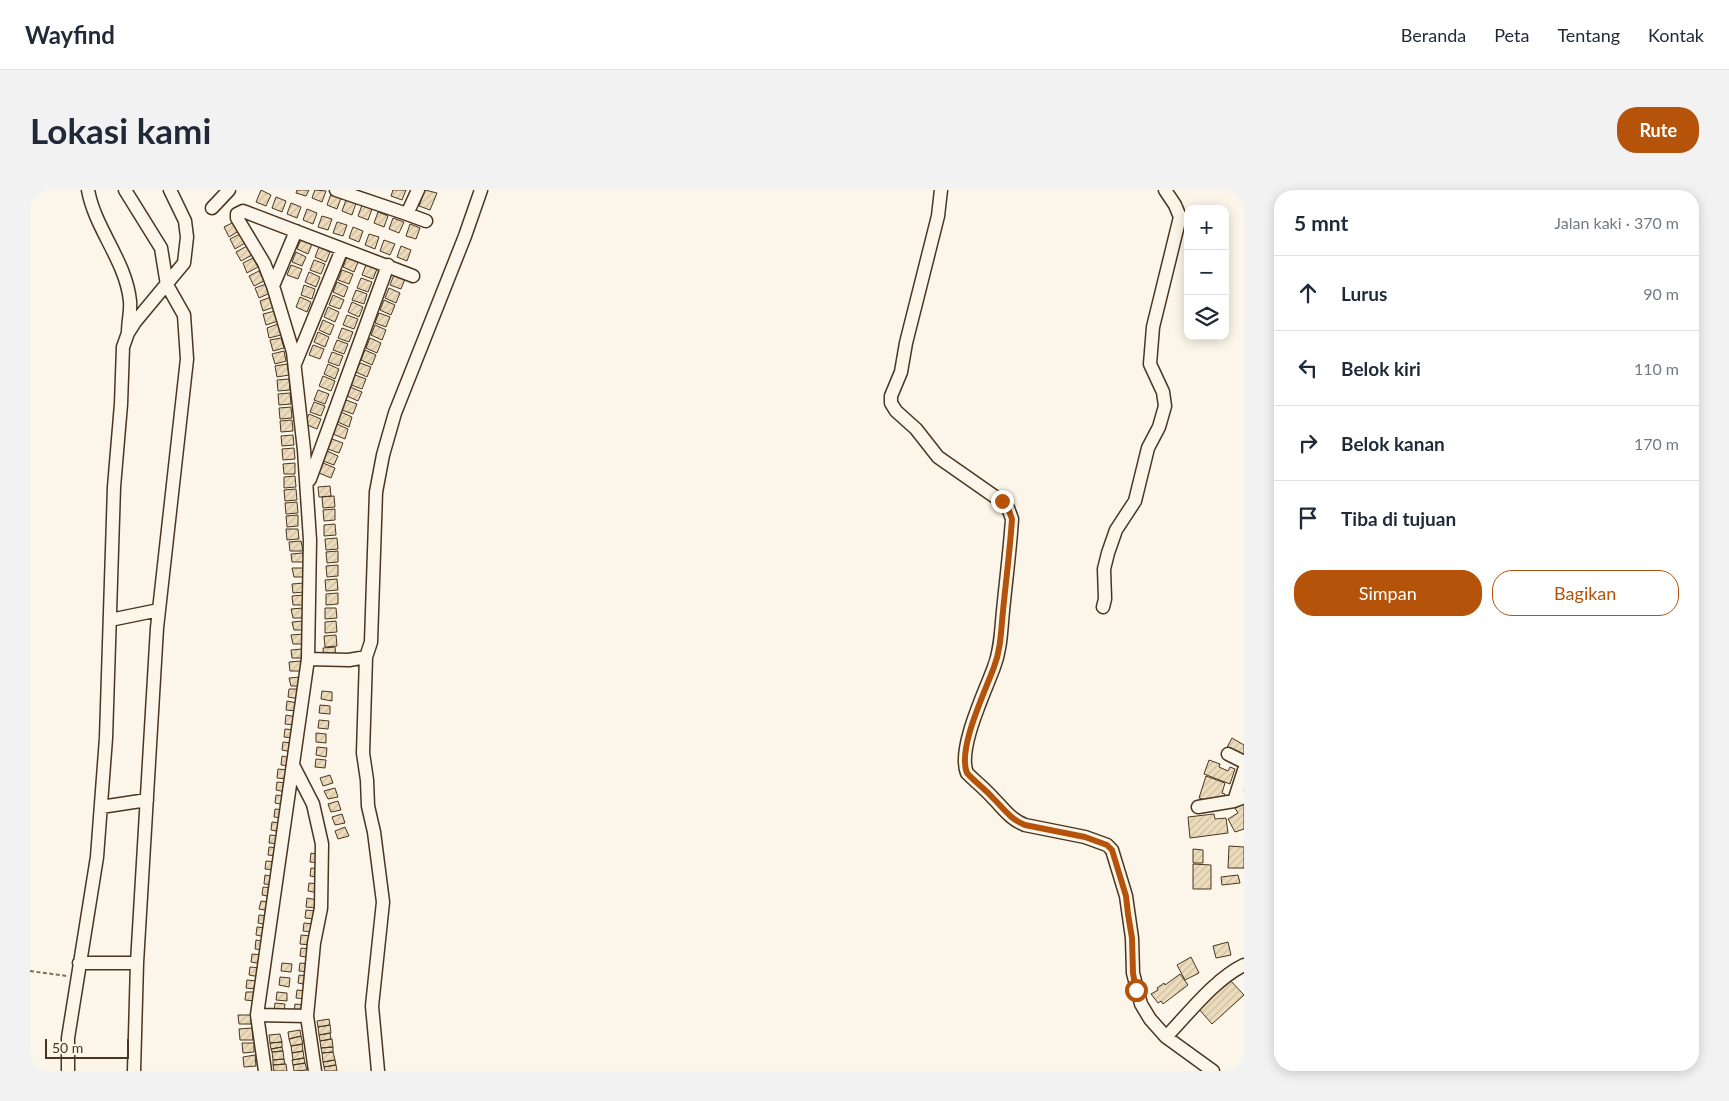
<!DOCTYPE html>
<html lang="id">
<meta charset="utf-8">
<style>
body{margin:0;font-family:Lato,sans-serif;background:#f2f2f3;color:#1f2937}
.controls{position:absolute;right:15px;top:15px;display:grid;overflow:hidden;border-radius:10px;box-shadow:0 2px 12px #0003}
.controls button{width:45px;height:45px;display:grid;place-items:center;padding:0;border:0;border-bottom:1px solid #e0e1e3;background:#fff;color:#1f2937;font:25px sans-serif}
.scale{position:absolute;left:15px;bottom:12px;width:84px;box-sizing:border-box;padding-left:5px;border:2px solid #4a3520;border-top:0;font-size:14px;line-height:18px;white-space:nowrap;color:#4a3520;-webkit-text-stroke:4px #fbf6e9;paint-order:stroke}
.stop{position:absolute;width:15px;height:15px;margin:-11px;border:4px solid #b45309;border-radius:50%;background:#fff}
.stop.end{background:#b45309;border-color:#fff;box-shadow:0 1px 5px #0008}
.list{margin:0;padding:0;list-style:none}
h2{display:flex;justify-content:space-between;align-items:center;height:65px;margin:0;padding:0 20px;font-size:21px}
h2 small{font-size:16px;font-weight:400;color:#747a83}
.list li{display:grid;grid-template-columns:32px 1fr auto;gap:15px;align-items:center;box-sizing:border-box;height:75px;padding:0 20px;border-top:1px solid #e0e1e3}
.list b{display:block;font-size:19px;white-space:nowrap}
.list em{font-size:16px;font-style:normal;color:#747a83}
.actions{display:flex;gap:10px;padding:15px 20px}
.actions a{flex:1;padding:11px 0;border:1px solid #b45309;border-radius:20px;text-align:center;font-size:18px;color:#b45309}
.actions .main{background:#b45309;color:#fff}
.icon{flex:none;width:28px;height:28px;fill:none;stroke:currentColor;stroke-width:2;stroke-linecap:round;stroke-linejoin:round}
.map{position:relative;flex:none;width:1214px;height:881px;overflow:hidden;border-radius:20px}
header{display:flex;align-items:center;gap:30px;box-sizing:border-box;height:70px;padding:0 25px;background:#fff;border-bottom:1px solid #e0e1e3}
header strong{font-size:24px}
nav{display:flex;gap:28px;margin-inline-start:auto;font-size:18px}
.intro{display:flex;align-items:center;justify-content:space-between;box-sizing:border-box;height:120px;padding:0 30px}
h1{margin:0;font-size:35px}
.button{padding:12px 22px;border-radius:20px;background:#b45309;color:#fff;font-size:18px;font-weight:700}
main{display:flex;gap:30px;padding:0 30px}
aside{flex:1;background:#fff;border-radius:20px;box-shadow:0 2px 12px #0003}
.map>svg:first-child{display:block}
.building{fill:url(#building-hatch);stroke:#4a3520}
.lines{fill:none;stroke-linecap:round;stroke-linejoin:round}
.minor-casing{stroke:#4a3520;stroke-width:15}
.path{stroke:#7f6f5c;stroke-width:2;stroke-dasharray:4 2.5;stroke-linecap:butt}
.minor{stroke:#fbf6e9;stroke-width:12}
.route{stroke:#b45309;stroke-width:6}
</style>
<header>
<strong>Wayfind</strong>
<nav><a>Beranda</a><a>Peta</a><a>Tentang</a><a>Kontak</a></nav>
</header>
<div class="intro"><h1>Lokasi kami</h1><a class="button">Rute</a></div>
<main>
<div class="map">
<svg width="1214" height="881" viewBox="0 0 1214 881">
<defs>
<pattern id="building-hatch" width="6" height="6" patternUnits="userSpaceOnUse" patternTransform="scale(1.25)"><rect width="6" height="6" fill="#ecdcbc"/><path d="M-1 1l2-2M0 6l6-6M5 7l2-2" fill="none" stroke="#ccbda1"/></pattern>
</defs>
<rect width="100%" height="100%" fill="#fbf6e9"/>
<!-- building -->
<path class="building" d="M231 0 241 5 236 16 226 12Z
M267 0H279L276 6 266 3Z
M285 0 296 1 292 12 282 8Z
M363 0H376L372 10 361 6Z
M395 0 407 3 400 20 389 16Z
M301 4 311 8 307 19 297 15Z
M246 7 256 11 252 22 242 18Z
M316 10 326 13 322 25 312 21Z
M261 13 271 17 267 28 257 24Z
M332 15 342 19 338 30 328 26Z
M277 19 287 23 283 34 273 30Z
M348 22 358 26 354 37 344 33Z
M292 26 302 29 298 40 288 37Z
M363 28 374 32 369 43 359 39Z
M204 32 209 41 199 47 194 37Z
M307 32 317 35 313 46 303 43Z
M380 34 390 38 386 49 376 46Z
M323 37 333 41 329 52 319 48Z
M210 44 215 53 205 59 200 49Z
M339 44 349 47 345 59 335 55Z
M271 49 282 54 278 64 267 59Z
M354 50 365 54 360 65 350 61Z
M217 56 222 65 211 71 206 62Z
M371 56 381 60 377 71 367 67Z
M289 57 300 62 296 72 285 67Z
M266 62 276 67 272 76 262 72Z
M317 67 328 72 324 82 313 77Z
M223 68 228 77 217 83 213 73Z
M284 70 295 74 291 84 280 80Z
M261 75 272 79 268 89 257 85Z
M336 75 347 79 343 89 332 85Z
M312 80 323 84 319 94 308 90Z
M229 81 234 91 224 96 219 86Z
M279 82 290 87 286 97 275 92Z
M364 85 375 89 371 99 360 95Z
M331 88 342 92 338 102 327 98Z
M307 92 318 97 314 107 303 102Z
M236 94 240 103 229 108 225 98Z
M274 95 285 99 282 109 271 105Z
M359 98 370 103 366 113 355 108Z
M326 100 337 104 334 114 322 110Z
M303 105 314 110 310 119 299 115Z
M241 107 244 117 233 121 230 111Z
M270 107 281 112 277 122 266 117Z
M354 110 365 115 361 125 350 120Z
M322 112 333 117 329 127 318 122Z
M298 117 309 122 305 132 294 127Z
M245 121 248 131 236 135 233 124Z
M349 123 360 127 356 137 345 133Z
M317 125 328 129 324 139 313 135Z
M293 130 304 135 300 145 289 140Z
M248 134 251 145 239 148 237 138Z
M345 135 356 140 352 150 341 145Z
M312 138 323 142 319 152 308 148Z
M288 142 299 147 295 157 284 152Z
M251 148 254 158 243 161 240 150Z
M340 148 351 153 347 163 336 158Z
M307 150 318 154 314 164 303 160Z
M283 155 294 159 290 169 279 165Z
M335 160 346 165 342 175 331 170Z
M254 161 256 171 245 174 242 164Z
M302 162 313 166 309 176 298 172Z
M330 173 341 177 337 187 326 182Z
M257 174 259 185 247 187 245 176Z
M298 174 309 179 305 189 294 184Z
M325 185 336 189 332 199 321 195Z
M293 186 305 191 301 201 289 196Z
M259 189 260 200 248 201 247 190Z
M320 197 332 202 328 211 317 206Z
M288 200 299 204 295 214 284 210Z
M260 203 261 214 249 215 248 204Z
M316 210 327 214 323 224 312 220Z
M284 212 295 216 291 226 280 222Z
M261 217 262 228 250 229 249 218Z
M311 222 322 227 319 237 308 232Z
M279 224 291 229 287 239 275 234Z
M262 230 263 241 251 242 250 231Z
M307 234 318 239 315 249 303 244Z
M263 245 264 255 252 256 251 246Z
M302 249 313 253 309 263 298 259Z
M264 258 265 269 253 270 252 259Z
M297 261 308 266 304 275 293 271Z
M265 273V284H254L253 274Z
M293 273 305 278 301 288 289 283Z
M265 286 266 297 254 298V287Z
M300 296 301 306 289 307 288 297Z
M266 299 267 310 255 311 254 300Z
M304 306 305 317 293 318 292 307Z
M267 312 268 323 256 324 255 313Z
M305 319V330L294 331 293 320Z
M268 325V336L257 337 256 326Z
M305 334 306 345 294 346V335Z
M256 339H268L269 349 257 350Z
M307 348 308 359 296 360 295 349Z
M271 351 273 361H260L259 352Z
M308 361V372L297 373 296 362Z
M273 363 274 372H262L261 364Z
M308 375V386L297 387 296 376Z
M262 378H274L275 387H264Z
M307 389 308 400 296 401 295 390Z
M274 393V402L263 403 262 394Z
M308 403V414L296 415V404Z
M274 405 275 415H263L262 406Z
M273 418 274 428H263L261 419Z
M295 418H306L307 428 295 429Z
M274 431 275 440H264L262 432Z
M306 431 307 442 295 443V432Z
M273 444 274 454H263L261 445Z
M306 445 307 456 295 457 294 446Z
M305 457 306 468 294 469 293 458Z
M272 459 273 468H262L261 460Z
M271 471V481H260L259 472Z
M271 487 272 496H261L259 488Z
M259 499H269L270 509 258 507Z
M292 501 302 502V511L291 509Z
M257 511 267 513V521L256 520Z
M290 515 300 516V524L289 523Z
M256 525 266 527 265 535 255 534Z
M289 530 299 531 298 539 288 538Z
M255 539 265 540 264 548 254 547Z
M286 543 296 544V553L286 552Z
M1202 548 1214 555V578L1192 567Z
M253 552 263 553 262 562 252 560Z
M287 557 297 558 296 567 286 565Z
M252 566 261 568V576L251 575Z
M286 569 296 570 295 578 285 577Z
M1179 570 1190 574 1189 577 1198 581 1200 577 1205 579 1200 594 1174 584Z
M248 579 258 580V589L247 588Z
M300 585 303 593 293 596 290 588Z
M1176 586 1195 593 1192 603 1195 604 1189 621 1179 618 1181 612 1169 608Z
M247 592 256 593V602L246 600Z
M305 598 308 607 298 609 294 601Z
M246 605 256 606 255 615 245 613Z
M308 611 311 620 301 622 298 614Z
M1214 614V639L1205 642 1198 629 1208 623 1205 618Z
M245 619 255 620 254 628 244 627Z
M312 624 315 633 305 635 302 627Z
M1184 624 1185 629 1196 628 1198 643 1160 648 1158 627Z
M242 632 252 633 251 642 241 640Z
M315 637 319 646 308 649 305 641Z
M240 645 250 646V654L239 653Z
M1199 656 1214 657V678H1198Z
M239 657 249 658 248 666 238 665Z
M1163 659 1173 660V673H1163Z
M281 663 290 665V673L280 672Z
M236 671 246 672V680L235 679Z
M1163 674 1181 675V699H1163Z
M281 678 291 679 290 688 280 686Z
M235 685 245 687 244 695 234 694Z
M1208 685 1210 693 1192 695 1191 687Z
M279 693 289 694V703L278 701Z
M233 697 243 698 242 707 232 705Z
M277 708 287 710 286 718 276 717Z
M231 711 240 712V721L229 719Z
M276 720 286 721 285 729 275 728Z
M229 725 239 726 238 735 228 733Z
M274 733 284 734 283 742 273 741Z
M227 737 237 738 236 747 226 745Z
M271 745 281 746 280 755 270 754Z
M226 750 236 752 235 760 225 759Z
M1198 752 1201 765 1186 768 1183 756Z
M271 758 281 759V768L270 766Z
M222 764 232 765V774L221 772Z
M1161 767 1169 783 1155 790 1147 775Z
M252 773 262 774 261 782 251 781Z
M270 773 280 774 279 782 269 781Z
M220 777 230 778V787L219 785Z
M1150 784 1158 795 1133 814 1131 811 1128 813 1121 804 1128 800 1127 798 1134 793 1135 795Z
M269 785 278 786V795L268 793Z
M250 787 260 788 259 797 249 795Z
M217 790 227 791 226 799 216 798Z
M1200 790 1214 805 1182 834 1168 818Z
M267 800 277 801 276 809 266 808Z
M216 802H226L225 811 215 810Z
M247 802 257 803V811L246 810Z
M245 813 255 814 254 823 244 821Z
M265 814 275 815 274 824 264 823Z
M208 825H221V834H209Z
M299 829 300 835 288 837 287 831Z
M300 835 301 843 289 845 288 837Z
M222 838 223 850H210L209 839Z
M270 840 271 846 259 849 258 842Z
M300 843 301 849 290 851 289 845Z
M250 844 252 852 240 853 239 845Z
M271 846 273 854 261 856 259 849Z
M302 849 303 857 291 858 290 851Z
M252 852V857L241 859 240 853Z
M212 853H224V862L213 863Z
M272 854 273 861 262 863 261 856Z
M252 857 253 861 242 862 241 859Z
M303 857V862L292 863 291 858Z
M253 861 254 869 243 870 242 862Z
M273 861 274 868 263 870 262 863Z
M303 862 305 870 293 872 292 863Z
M225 865 226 876 214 877 213 867Z
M274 868 275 873 263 875 262 870Z
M254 869 255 874 243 875V870Z
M305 870 306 875 294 877 293 872Z
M275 873 277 880 264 881 263 875Z
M256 874 257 881H244L243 875Z
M306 875 307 881H295L294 877Z"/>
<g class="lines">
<defs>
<path id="minor" d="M58 0C65 39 96 71 100 111 101 121 98 132 98 142
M95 0 131 58 137 95 154 125 157 169 127 438 107 773 104 881
M306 0 377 24 388 0
M911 0 908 26 876 153 871 182 861 206V213L866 221 886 239 908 267 971 311 978 318 982 329C980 360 976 390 973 421 971 440 971 459 964 477 955 502 927 559 937 583 946 592 955 599 963 608 974 619 980 629 995 635L1055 647 1077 655 1082 660 1096 706 1102 748 1103 783 1111 814 1120 829 1136 847 1183 881
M182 18 199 0
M377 24 396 31
M243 96 266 41
M265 174 312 59
M277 293 280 289 358 75
M1073 417 1075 409 1074 379 1078 363 1086 340 1105 311 1118 258 1129 237 1135 216 1133 202 1120 174 1123 137 1150 27 1145 15 1135 0
M80 430 129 420
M278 469 319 470 336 467
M1198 564 1214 572
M264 577 283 614 292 654 291 718 284 753 277 826 285 881
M1214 580 1204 611 1214 607
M71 617 117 610
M1168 617 1204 611
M49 773H107
M227 825 277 826
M1136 847C1159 823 1185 789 1214 775
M38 881V848L67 667 76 548 84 297 91 214 93 157 98 143 105 132 154 73 157 47 155 31 140 0
M235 881 227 825 278 469 280 350 274 260 263 162 243 96 234 73 207 28V24L213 21 383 86
M348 881 342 816 353 712 344 642 338 616 337 590 333 563 336 467 341 452 346 302 353 265 365 223 435 46 451 0"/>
</defs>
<!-- minor casing -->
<use href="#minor" class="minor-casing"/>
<!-- path -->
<path class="path" d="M0 781 37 786"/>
<!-- minor -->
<use href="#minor" class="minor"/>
</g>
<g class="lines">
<!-- route -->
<path class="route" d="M972 311 978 318 982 329C980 360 976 390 973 421 971 440 971 459 964 477 955 502 927 559 937 583 945 592 955 599 963 608 974 619 980 629 995 635L1055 647 1077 655 1082 660 1096 706 1098 724 1102 748 1103 783 1106 800"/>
</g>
</svg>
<div class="controls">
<button>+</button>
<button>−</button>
<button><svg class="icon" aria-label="layers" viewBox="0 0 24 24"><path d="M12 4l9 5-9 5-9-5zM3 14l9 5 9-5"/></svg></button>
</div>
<div class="scale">50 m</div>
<div class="stop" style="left:1106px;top:800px"></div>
<div class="stop end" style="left:972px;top:311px"></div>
</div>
<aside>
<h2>5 mnt<small>Jalan kaki · 370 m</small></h2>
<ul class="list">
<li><svg class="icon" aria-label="ahead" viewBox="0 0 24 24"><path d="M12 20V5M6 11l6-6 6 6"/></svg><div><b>Lurus</b></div><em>90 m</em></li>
<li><svg class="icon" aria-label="left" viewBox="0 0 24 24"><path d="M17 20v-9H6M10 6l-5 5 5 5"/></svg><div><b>Belok kiri</b></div><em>110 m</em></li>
<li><svg class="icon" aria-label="right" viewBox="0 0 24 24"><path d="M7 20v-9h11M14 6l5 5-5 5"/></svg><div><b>Belok kanan</b></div><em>170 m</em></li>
<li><svg class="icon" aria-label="arrive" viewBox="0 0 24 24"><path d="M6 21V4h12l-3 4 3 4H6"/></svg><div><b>Tiba di tujuan</b></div></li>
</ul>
<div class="actions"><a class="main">Simpan</a><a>Bagikan</a></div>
</aside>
</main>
